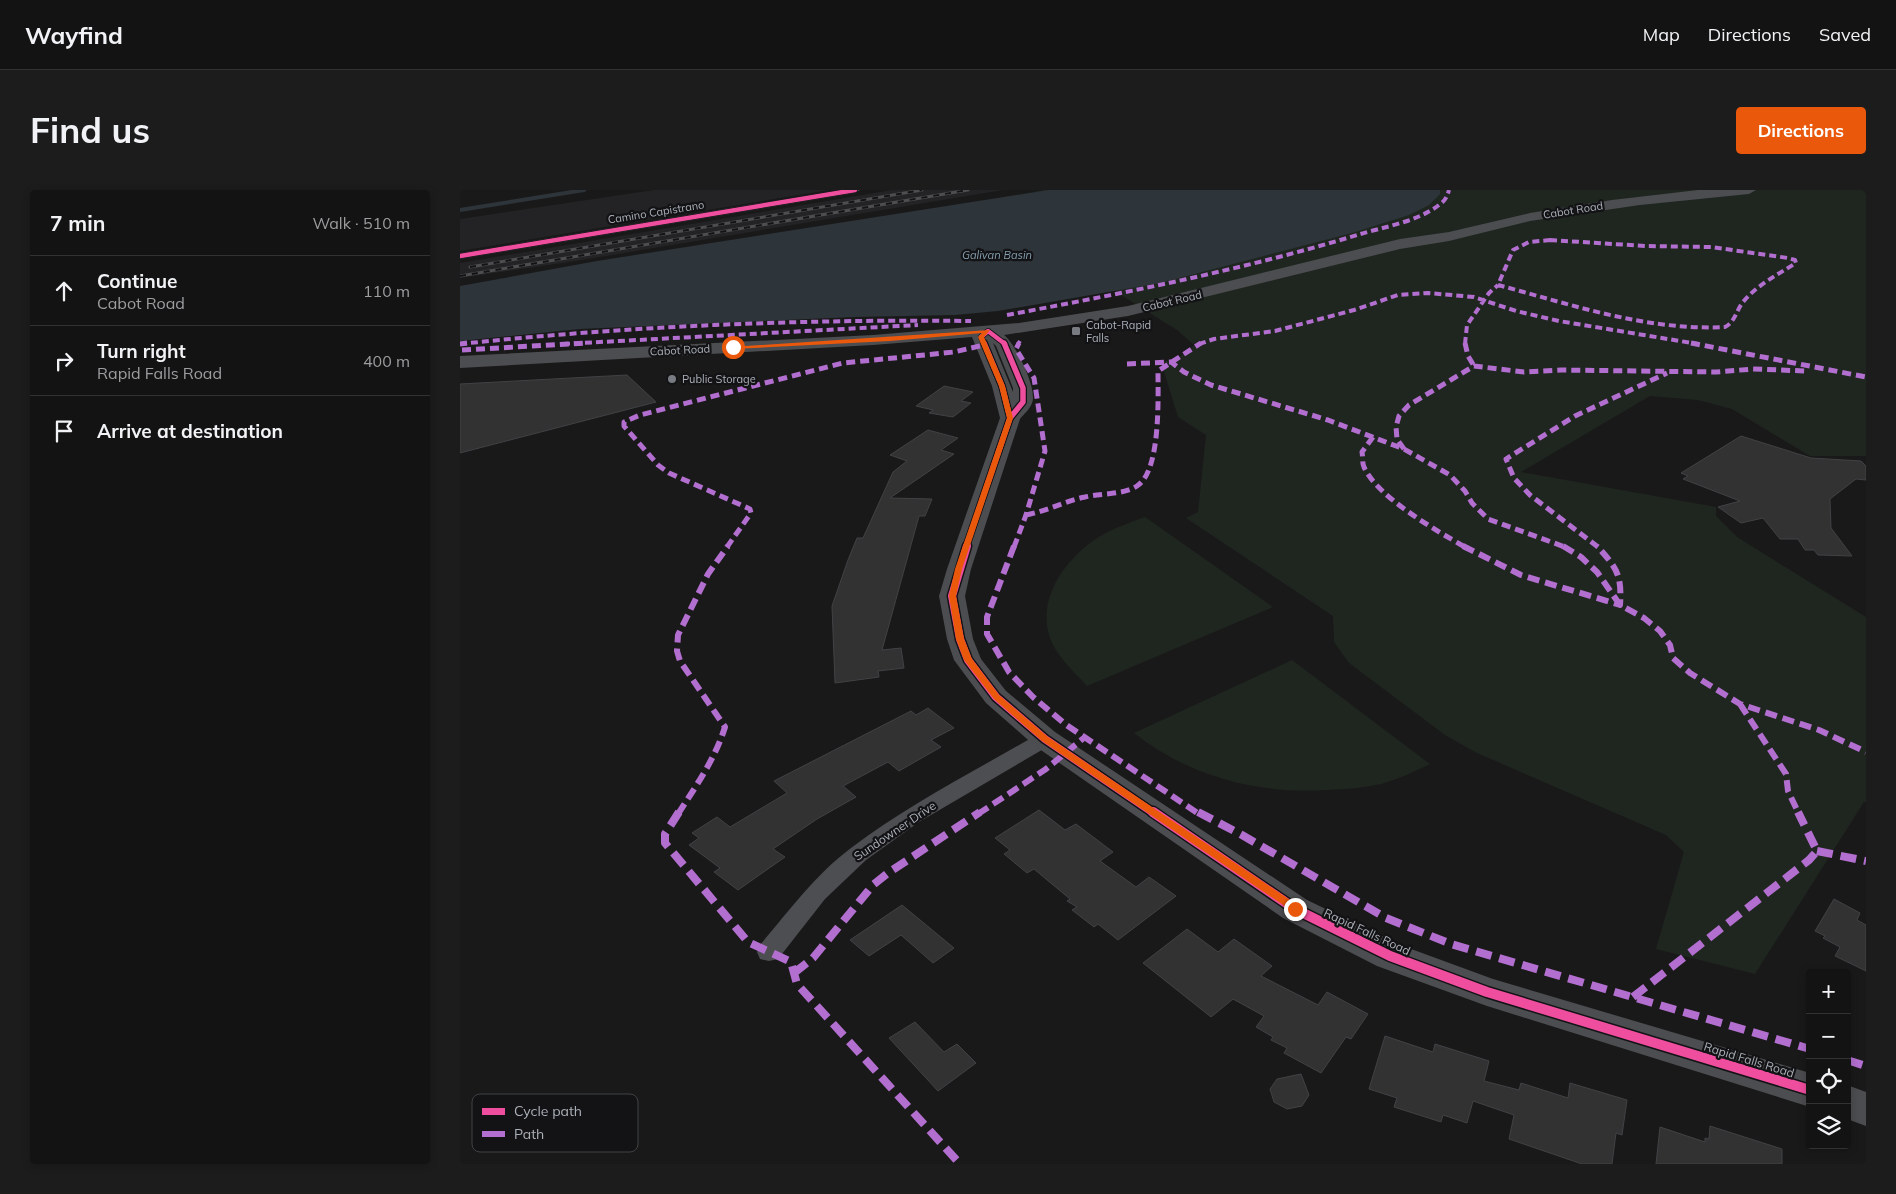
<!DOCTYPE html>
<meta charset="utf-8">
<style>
body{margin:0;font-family:Mulish,sans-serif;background:#1c1c1c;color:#f1f3f6}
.controls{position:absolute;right:15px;bottom:15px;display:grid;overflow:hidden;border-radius:5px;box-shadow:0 2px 8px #0003}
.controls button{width:45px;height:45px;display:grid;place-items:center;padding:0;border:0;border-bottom:1px solid #323233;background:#131313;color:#f1f3f6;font:25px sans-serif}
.stop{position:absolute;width:15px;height:15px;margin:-11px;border:4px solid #ea580c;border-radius:50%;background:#fff}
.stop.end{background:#ea580c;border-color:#fff;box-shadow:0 1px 5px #0008}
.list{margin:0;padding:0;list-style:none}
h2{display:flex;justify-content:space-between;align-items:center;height:65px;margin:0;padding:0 20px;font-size:21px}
h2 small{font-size:16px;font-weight:400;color:#9d9ea0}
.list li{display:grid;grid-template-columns:32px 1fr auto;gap:15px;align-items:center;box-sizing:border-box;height:70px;padding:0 20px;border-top:1px solid #323233}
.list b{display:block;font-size:19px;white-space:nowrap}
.list p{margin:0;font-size:16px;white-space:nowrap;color:#9d9ea0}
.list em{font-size:16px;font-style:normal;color:#9d9ea0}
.icon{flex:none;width:28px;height:28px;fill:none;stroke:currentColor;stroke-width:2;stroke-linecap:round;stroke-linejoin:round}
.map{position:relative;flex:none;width:1406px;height:974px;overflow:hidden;border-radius:5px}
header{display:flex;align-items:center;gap:30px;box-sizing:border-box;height:70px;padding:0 25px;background:#131313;border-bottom:1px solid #323233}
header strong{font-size:24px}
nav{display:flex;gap:28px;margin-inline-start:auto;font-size:18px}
.intro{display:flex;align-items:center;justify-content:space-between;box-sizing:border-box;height:120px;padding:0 30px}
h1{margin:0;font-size:35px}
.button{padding:12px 22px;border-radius:5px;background:#ea580c;color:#fff;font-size:18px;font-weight:700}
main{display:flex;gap:30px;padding:0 30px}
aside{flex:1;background:#131313;border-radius:5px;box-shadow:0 2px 8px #0003}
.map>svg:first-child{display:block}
.built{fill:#232325}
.green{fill:#1f2620}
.water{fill:#2d343a}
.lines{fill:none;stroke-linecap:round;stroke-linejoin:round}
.stream{stroke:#2d343a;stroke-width:4}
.building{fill:#323233;stroke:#414245}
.street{fill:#4d4e52;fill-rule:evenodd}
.secondary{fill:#4c4d50;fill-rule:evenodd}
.rail-casing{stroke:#4e4e50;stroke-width:3}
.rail{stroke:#131315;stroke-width:2;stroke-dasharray:6;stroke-linecap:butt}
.quiet-far3{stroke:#b36fd0;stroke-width:4;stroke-dasharray:7 4;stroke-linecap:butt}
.quiet-far2{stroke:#b36fd0;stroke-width:5;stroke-dasharray:9 5;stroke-linecap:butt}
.quiet-far1{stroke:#b36fd0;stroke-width:6;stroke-dasharray:12 6;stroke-linecap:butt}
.quiet{stroke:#b36fd0;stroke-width:8;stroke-dasharray:16 8;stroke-linecap:butt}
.cycleway-far3-casing{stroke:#131315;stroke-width:6}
.cycleway-far2-casing{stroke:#131315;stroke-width:8}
.cycleway-far1-casing{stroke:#131315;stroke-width:11}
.cycleway-casing{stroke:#131315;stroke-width:13}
.cycleway-far3{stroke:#ef4d9e;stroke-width:4.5}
.cycleway-far2{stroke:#ef4d9e;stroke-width:5.5}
.cycleway-far1{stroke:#ef4d9e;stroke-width:8}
.cycleway{stroke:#ef4d9e;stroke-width:10}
.route{fill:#ea580c}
.poi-dot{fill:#787b81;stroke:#131315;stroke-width:2}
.labels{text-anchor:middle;stroke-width:4.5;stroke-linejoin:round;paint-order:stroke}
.far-street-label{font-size:11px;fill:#abb0b9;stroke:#131315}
.far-water-label{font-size:11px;font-style:italic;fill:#859fb1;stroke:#131315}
.far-poi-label{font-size:11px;fill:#abb0b9;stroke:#131315;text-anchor:start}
.street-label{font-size:12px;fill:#abb0b9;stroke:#131315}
.key{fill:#131315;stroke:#414246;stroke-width:1}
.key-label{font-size:14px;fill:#abb0b9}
</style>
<header>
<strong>Wayfind</strong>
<nav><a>Map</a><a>Directions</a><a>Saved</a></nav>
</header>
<div class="intro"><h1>Find us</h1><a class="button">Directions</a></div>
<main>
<aside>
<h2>7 min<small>Walk · 510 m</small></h2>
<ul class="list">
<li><svg class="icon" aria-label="ahead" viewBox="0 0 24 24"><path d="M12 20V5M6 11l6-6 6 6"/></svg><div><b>Continue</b><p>Cabot Road</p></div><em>110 m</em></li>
<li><svg class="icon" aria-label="right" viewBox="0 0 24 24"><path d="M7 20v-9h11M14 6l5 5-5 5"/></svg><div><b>Turn right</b><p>Rapid Falls Road</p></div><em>400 m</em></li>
<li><svg class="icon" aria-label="arrive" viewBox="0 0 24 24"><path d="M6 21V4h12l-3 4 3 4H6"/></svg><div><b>Arrive at destination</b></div></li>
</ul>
</aside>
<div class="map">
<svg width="1406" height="974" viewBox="0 0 1406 974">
<rect width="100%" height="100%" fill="#191919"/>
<!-- built -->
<path class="built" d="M194 0H369L0 61V29Z
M432 0H543L116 71 0 88V73Z"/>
<!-- green -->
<path class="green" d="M584 0H1406V266H1350L1272 219 1238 210 1190 206 1061 282 1256 317V326L1277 347 1406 427V612H1404L1295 784 1196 759 1224 662 1206 645 1017 563 985 545 889 473 874 452 873 426 726 328 738 322 746 245 718 227 701 172 718 168 734 155 717 140 642 93 0 106Z
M685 327 813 417 627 496C615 483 601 470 593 455 574 416 600 376 630 353 647 340 666 334 685 327Z
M832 470 970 574C954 582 938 589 921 594 903 598 885 599 867 600 797 604 730 587 674 543Z"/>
<!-- water -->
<path class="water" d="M589 0H980V4L969 15 949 25 892 43 700 93 538 121 495 125 395 127 120 139 0 151V96L137 71Z"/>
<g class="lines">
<!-- stream -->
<path class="stream" d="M0 20 124 0"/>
</g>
<!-- building -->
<path class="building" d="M167 185 196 212 0 263V194Z
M484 196 513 202 501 211 511 213 493 227 469 223 473 220 456 216Z
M468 240 498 248 481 260 494 264 430 308 472 309 465 326H459L422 460 441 458 444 478 418 481 419 487 375 493 372 416 388 370 397 348H403L433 282 447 271 430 265Z
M1281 246 1351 268 1401 271 1406 276V290L1396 289 1370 309 1371 338 1392 366 1358 365 1354 360H1345L1338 349H1320L1303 328 1281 333 1258 317 1280 311 1223 289 1228 286 1221 283Z
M468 518 494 538 471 550 481 557 439 581 428 572 383 596 396 607 357 629 313 659 325 667 278 700 254 682 260 678 229 655 239 648 232 643 257 627 270 637 327 603 314 591 451 521 456 525Z
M579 620 605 640 616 634 653 662 640 671 676 697 689 687 716 706 658 750 638 734 634 737 612 720 617 717 607 711 610 709 574 679 567 683 544 664 550 660 535 648Z
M1374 709 1400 723 1397 730 1406 735V781L1375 766 1380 757 1363 748 1365 746 1355 741Z
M442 715 494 758 473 773 441 745 409 766 390 750Z
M727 739 758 762 774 749 812 776 801 786 858 815 867 802 908 824 891 849 886 847 861 883 824 863 827 858 811 850 813 847 796 837 804 826 773 809 751 827 683 773Z
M455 832 484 862 497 854 516 873 478 901 429 848Z
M925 846 973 862 975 854 1029 871 1024 891 1059 900 1061 893 1108 908 1110 893 1167 910 1162 945 1156 943 1152 974H1122L1049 949 1054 925 1013 911 1007 933 983 925 981 932 934 917 937 908 909 899Z
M841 884 849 905 842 916 827 919 814 912 810 899 817 889Z
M1250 936 1322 959V974H1196L1200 937 1245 952V948L1249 949Z"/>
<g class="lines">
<!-- street -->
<path class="street" d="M378 0H400L395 3 0 69V63Z
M585 543 592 544 595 549 592 554 459 632 406 670 365 709 318 769 309 771 300 769 297 762 300 755C329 721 356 684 391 658 449 614 515 581 578 544Z"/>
<!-- secondary -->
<path class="secondary" d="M1238 0H1296L1289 4 1180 15 1070 31 989 51 940 59 668 126 544 145C555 153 578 199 572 213 570 219 564 224 560 229L511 379 505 406 513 449 521 469 546 501 595 542 847 710 943 756 1033 789 1350 883V917L1027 816 917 776 823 728 575 556 526 513 494 470 487 449 479 406 487 379 540 228 532 196 512 147 413 155 0 178V166L413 145 559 133 668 116 940 49 989 42 1070 23 1152 10ZM533 153 536 156 553 198V202Z
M1387 895 1406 902V936L1387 929Z"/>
<defs>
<path id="rail" d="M10 77 462 0
M0 86 508 0"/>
</defs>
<!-- rail casing -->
<use href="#rail" class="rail-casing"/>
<!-- rail -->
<use href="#rail" class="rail"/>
<!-- quiet-far3 -->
<path class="quiet-far3" d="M1090 50 1185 56 1251 57 1328 68 1335 70 1336 73C1317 85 1297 95 1283 112 1276 121 1275 132 1265 137 1187 141 1113 115 1038 95L1053 60 1069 52Z
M547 125C665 103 782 80 897 45 923 37 957 32 979 15 985 11 987 7 989 0
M0 154C169 136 341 129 511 131
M103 154 458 135
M558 154 560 151
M739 154 754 149 815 141 894 120 938 105 968 103 1014 107 1056 121 1099 131 1238 154
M1005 154 1007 135 1029 103 1038 95"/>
<!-- quiet-far2 -->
<path class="quiet-far2" d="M1005 153 1008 166 1014 176
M1231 153 1406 187
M0 154 7 153
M2 160 126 153
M667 174 711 172 724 182 751 195 868 230 944 259 990 285 1005 301 1012 313 1028 329 1105 357
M913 247 902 262C903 267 902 273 904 277 917 307 977 341 1005 357
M944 259 937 249 936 237 939 226 949 215 1014 176 1064 182 1101 180 1256 182 1293 179 1346 181
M566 325C587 321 605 311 625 307 642 303 663 305 677 296 701 281 698 207 698 181L741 153
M267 357 291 323 290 319 209 283 198 275 164 236V232L180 225 383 173 494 162 524 155
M554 357 566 325 585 261 574 188 556 159 559 153
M1138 357 1070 305 1054 288 1046 269 1115 226 1207 183"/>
<!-- quiet-far1 -->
<path class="quiet-far1" d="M554 356 527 427V444L549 482 573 507 605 534 739 624
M1003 356 1061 385 1160 415C1162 385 1157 378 1137 356
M1103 356 1121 367 1137 382 1160 415 1184 428 1200 441 1210 455 1213 468 1230 483 1280 514 1359 540 1406 562
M1280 514 1326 584 1328 601 1339 624
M218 624C236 596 255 569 265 537L220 471 217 461 218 445 248 384 268 356
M518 624 586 579 625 547"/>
<!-- quiet -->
<path class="quiet" d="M219 622 205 644V653L288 752 331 772 337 794 500 974
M738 622 782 645 926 728 991 754 1350 859
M1357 661 1406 671
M334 783 353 768 413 695 428 683 520 622
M1173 807 1349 670 1357 661 1338 622
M1387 870 1406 876"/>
<defs>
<path id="cycleway-far3" d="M0 66 395 0
M524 154 521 147 528 141 545 154"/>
<path id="cycleway-far2" d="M524 153 542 196 550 228
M544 153 563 198V212L550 228
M506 357 550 228"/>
<path id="cycleway-far1" d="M507 356 492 406 500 449 508 470 536 507 585 549 695 624"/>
<path id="cycleway" d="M693 622 835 719 930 766 1027 802 1350 900"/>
</defs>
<!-- cycleway-far3 casing -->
<use href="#cycleway-far3" class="cycleway-far3-casing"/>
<!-- cycleway-far2 casing -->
<use href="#cycleway-far2" class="cycleway-far2-casing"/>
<!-- cycleway-far1 casing -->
<use href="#cycleway-far1" class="cycleway-far1-casing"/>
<!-- cycleway casing -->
<use href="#cycleway" class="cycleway-casing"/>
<!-- cycleway-far3 -->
<use href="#cycleway-far3" class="cycleway-far3"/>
<!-- cycleway-far2 -->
<use href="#cycleway-far2" class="cycleway-far2"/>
<!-- cycleway-far1 -->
<use href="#cycleway-far1" class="cycleway-far1"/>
<!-- cycleway -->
<use href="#cycleway" class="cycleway"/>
</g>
<!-- route -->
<path class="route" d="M530 140 524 147 545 196 553 228 502 379 496 406 504 449 512 469 539 505 588 547 839 716V721H832L582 551 534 509 504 470 496 449 489 406 495 379 547 228 539 196 518 147 522 143 430 151 273 159 271 157Z"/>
<!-- markers -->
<g class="poi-dot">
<rect x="611" y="136" width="10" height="10" rx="2.5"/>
<circle cx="212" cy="189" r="5"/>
</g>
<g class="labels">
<!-- far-street labels -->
<g class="far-street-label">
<text transform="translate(1113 20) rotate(-9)" y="4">Cabot Road</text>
<text transform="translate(196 22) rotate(-9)" y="4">Camino Capistrano</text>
<text transform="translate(712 111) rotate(-13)" y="4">Cabot Road</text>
<text transform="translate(220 160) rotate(-3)" y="4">Cabot Road</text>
</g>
<!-- far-water labels -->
<g class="far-water-label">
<text x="537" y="69">Galivan Basin</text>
</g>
<!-- far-poi labels -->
<g class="far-poi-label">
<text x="626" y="139">Cabot-Rapid<tspan x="626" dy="13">Falls</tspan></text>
<text x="222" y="193">Public Storage</text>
</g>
<!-- street labels -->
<g class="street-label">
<text transform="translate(435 641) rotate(-34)" y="4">Sundowner Drive</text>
<text transform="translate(907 742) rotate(25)" y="4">Rapid Falls Road</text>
<text transform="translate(1289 870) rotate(17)" y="4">Rapid Falls Road</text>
</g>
</g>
<!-- legend -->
<rect x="12" y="904" width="166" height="58" rx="8" class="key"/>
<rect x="22" y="918" width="23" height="7" fill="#ef4d9e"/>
<rect x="22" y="941" width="23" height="6" fill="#b36fd0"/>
<g class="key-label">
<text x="54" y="926">Cycle path</text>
<text x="54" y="949">Path</text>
</g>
</svg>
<div class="controls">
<button>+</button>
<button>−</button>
<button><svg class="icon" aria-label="locate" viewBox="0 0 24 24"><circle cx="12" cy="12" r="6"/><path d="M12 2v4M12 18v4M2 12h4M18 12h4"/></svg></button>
<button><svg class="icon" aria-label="layers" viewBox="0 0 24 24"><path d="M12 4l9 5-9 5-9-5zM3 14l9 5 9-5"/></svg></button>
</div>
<div class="stop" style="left:273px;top:157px"></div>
<div class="stop end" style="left:835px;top:719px"></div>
</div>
</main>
